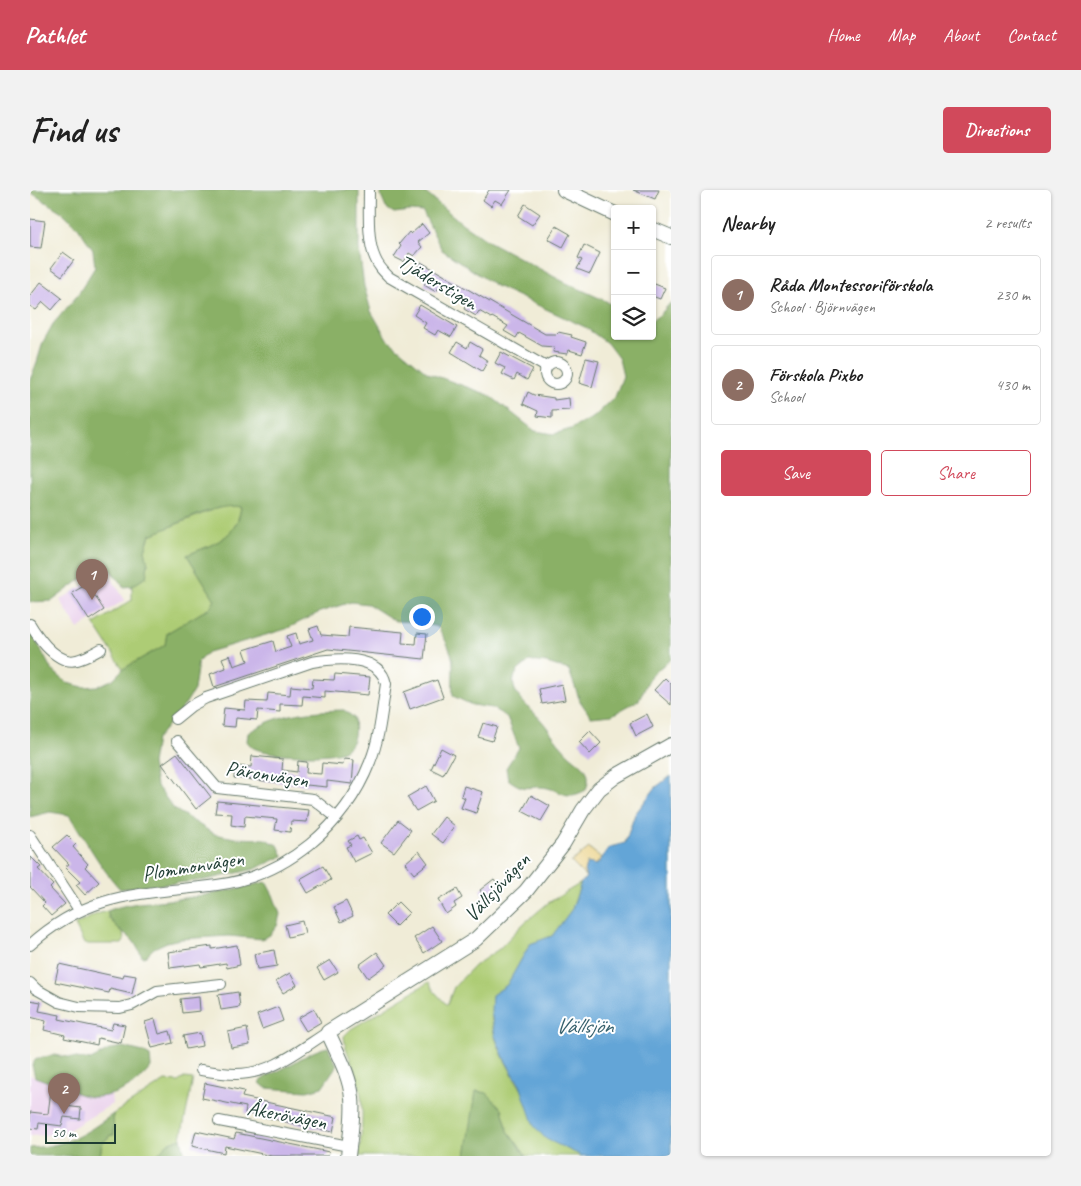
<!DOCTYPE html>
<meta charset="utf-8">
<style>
body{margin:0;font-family:Caveat,sans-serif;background:#f2f2f2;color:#222}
.controls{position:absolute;right:15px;top:15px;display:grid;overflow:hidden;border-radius:5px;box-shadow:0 1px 4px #0004}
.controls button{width:45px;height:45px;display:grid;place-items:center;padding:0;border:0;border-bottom:1px solid #e0e0e0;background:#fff;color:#222;font:25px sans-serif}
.scale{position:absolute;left:15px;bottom:12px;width:71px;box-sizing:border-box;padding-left:5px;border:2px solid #1f3d34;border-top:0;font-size:14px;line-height:18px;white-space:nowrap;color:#1f3d34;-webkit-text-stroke:4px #fff;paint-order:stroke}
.you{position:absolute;left:391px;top:426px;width:18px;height:18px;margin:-12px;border:4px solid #fff;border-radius:50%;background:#1a73e8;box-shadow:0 0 0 8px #1a73e833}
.badge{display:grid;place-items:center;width:32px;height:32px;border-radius:50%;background:#d1495b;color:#fff;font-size:16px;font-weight:700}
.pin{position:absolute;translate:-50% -41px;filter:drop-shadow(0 1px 2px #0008)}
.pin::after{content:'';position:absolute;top:26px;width:18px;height:15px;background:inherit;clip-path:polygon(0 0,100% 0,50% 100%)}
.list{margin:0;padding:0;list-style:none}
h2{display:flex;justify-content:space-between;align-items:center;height:65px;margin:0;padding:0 20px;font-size:21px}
h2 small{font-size:16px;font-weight:400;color:#767676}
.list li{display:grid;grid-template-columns:32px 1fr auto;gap:15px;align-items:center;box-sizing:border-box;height:80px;margin:0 10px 10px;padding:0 10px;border:1px solid #e0e0e0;border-radius:5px}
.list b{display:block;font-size:19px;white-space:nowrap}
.list p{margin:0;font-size:16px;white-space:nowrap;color:#767676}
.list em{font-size:16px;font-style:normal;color:#767676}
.actions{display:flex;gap:10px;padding:15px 20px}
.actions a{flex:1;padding:11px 0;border:1px solid #d1495b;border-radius:5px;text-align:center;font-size:18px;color:#d1495b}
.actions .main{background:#d1495b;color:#fff}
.icon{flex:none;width:28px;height:28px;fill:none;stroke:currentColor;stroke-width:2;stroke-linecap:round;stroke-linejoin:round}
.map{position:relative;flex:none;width:641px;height:966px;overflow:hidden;border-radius:5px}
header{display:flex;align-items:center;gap:30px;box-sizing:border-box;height:70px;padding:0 25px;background:#d1495b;color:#fff}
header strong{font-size:24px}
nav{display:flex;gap:28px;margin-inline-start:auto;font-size:18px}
.intro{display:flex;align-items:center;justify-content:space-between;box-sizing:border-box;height:120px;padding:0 30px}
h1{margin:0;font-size:35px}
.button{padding:12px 22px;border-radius:5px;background:#d1495b;color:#fff;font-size:18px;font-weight:700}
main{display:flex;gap:30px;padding:0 30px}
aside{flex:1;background:#fff;border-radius:5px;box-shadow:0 1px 4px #0004}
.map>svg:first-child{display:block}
.built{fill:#ead1ec}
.green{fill:#adcc74;stroke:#668454}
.forest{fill:#8ab066;stroke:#54764d}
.sand{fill:#eeda9e;stroke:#868c69}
.water{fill:#63a5d7;stroke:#417186}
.building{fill:#cbb6e9}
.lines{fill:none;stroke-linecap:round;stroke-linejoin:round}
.minor-casing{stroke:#687a6d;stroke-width:12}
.tertiary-casing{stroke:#687a6d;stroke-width:16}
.minor{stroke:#fff;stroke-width:10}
.tertiary{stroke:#fff;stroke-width:14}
.labels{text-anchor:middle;stroke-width:4;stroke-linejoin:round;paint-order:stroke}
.street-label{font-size:21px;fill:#1f3d34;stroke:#fff}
.water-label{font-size:22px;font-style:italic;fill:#37616d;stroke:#fff}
</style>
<header>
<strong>Pathlet</strong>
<nav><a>Home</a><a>Map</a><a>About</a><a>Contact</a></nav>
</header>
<div class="intro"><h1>Find us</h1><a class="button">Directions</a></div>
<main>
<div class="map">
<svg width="641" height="966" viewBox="0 0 641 966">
<rect width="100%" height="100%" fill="#fff"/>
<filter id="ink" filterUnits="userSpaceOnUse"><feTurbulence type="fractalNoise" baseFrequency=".02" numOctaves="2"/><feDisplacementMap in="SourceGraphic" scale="10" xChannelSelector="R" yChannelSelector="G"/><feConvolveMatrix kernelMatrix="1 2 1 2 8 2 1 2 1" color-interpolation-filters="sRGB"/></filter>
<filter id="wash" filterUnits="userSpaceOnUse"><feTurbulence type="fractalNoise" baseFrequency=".0096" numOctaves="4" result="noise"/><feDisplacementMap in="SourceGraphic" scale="20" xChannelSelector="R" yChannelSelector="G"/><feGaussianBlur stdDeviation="1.12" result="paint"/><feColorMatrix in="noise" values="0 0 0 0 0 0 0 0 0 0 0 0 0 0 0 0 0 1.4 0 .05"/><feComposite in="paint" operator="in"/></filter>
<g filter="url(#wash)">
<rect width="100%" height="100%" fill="#f0ecd7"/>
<!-- built -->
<path class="built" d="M77 381 95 410 48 439 30 410Z
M0 885 60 907 81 904 82 914 32 944 0 946Z"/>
<!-- green -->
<path class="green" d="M197 315 211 316C207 349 183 354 157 365L185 410 181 417 137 443 135 455 93 479 64 434 102 410V396L116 387 118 374 115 360 120 345 182 320Z
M551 693 542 719 522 746 500 754 477 795 462 805C461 819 461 833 465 847 476 882 520 948 552 966H496L478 941 472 919 447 901 436 966H329C332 940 335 913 327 887 323 873 315 862 314 846L321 839 399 792 404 801 417 815 424 797 444 776 469 759 492 735 518 713Z
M77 721 79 729 93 743 94 751 92 754H54L45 735 67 724Z
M154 888 163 889 151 948 138 953 126 966H70L72 953 81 945H84L83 924 135 891 148 892Z"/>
<!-- forest -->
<path class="forest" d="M0 0H329V59L334 96 341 121 357 149 398 183 459 205 505 241 524 244 541 239 564 227 585 207 593 186 589 169 577 153 555 137 466 96 412 60 393 22 380 21 364 23 356 18 351 6 352 0H392L433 34 458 51 534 92 576 111 585 117V146H622V130L630 125 641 112V469L621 485 609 510 582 525 561 527 550 511 539 480 517 473 499 471C496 475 490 478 487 482 474 501 500 517 511 530 519 539 526 551 535 560 548 575 564 576 556 600 537 610 535 603 518 598 499 594 497 604 478 589L476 578 489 558 477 527 462 518 442 515 423 506C422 495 423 485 423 474 423 462 414 448 408 437L387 432 365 431 338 414 321 412 290 422 256 439 178 462 168 472 164 500 154 516 126 549 122 574 126 595 144 619 184 644 205 648 235 649 248 655 253 666 225 679 175 690 90 699C69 676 56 650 39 625L20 622 0 627V439L21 479 37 493 53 497 67 496 82 490 93 479 135 455 137 443 181 417 185 410 157 365C183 354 207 349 211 317 185 312 146 336 120 345L115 360 118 374 116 387 102 396 94 397 77 376 69 378 50 390 22 411 0 412V190L7 172 13 152 23 134 47 106 65 77 63 60 48 37 32 22 0 2Z
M314 520 324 528C325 539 326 553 315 560 303 568 234 566 222 557 222 557 217 552 217 551L218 543C248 523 278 521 314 520Z
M236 692 243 705 250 724 247 736 240 745 232 749 199 746 150 749 137 752 124 758 116 766 112 767C110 762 107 757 104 752 95 741 81 737 77 721 101 711 129 712 155 708 182 705 209 698 236 692Z
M93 857 113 862 120 866 121 877C108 895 84 908 61 907 50 906 18 891 5 887L2 875 6 869 23 865 61 870 81 859Z
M298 857 307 875 292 897 277 901 236 898 229 892C237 885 245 883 254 878 268 871 282 860 298 857Z
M446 901 457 903 472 919 478 941 496 966H436Z
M83 924 84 945H81L72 953 70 966H0V958C39 955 52 946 83 924Z
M151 948 154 961 159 966H126L138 953Z"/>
<!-- sand -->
<path class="sand" d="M559 658 571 668 556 687 541 672Z"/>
<!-- water -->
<path class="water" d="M641 586V966H552L516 949 504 936 490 895 475 870 465 846 461 821 462 805 477 795 500 754 522 746 542 719 551 693 556 687 554 681 557 673 567 675 580 657 595 653 605 624 626 597Z"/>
<g id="blocks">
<!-- building -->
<path class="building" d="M459 0H481L472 14 465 10 461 16 453 10Z
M603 0H629L625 9Z
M495 14 510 24 502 35 488 26Z
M0 29 15 31 11 58 0 57Z
M392 34 399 43 388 52 392 57 384 66 379 63 374 72 364 67 371 56 369 54 379 42 381 44Z
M526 36 540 44 533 57 518 49Z
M554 55 570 63 560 84 547 79 552 70 548 68Z
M33 62 44 70 32 86 21 78Z
M391 72 515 144H526L528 142 542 145 541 147 556 152 552 164 539 160 537 164 523 162 524 157 512 156 489 143 486 148 474 141 478 136 462 127 461 128 449 121 446 126 434 119 437 113 409 97 406 102 394 95 397 90 385 82Z
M11 92 32 108 22 120 13 112 6 120 0 116V106Z
M622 93 635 98 630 109 622 106Z
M390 115 427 137 421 147 408 140 405 145 393 138 396 133 384 125Z
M427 152 437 158 440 152 452 159 449 165 458 171 452 181 421 162Z
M471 162 503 179 497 190 487 184 484 190 472 184 475 178 465 173Z
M556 168 569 171 562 197 549 193Z
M498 202 504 205 524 208V210L539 208 540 220 522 221V228L507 226 508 221 493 214Z
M57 394 74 420 59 430 42 403Z
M288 436 291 445 318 447 319 437 373 442 372 453 386 454 387 443 397 444 394 469 298 459 184 497 180 484 196 478 192 468 200 465 204 476 218 471 214 460 243 451 246 462 261 457 257 446 266 443 269 454 283 450 279 439Z
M305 484 340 487 338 505 295 501V508L273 506 272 515 250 514V522L228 520 227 530 206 528 205 537 192 536 194 518 215 520 216 511 237 512 238 503 260 505 261 496 282 498 283 489 304 490Z
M635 488 641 494V515L624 500Z
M407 490 413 507 380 519 374 502Z
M532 494 535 510 512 514 509 499Z
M617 524 623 537 606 546 600 533Z
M453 533 467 537 462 551 448 547Z
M560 541 571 553 560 564 549 552Z
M411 558 424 565 413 585 401 579Z
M147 563 181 607 166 619 132 574Z
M222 566 253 569 252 580 267 582 268 571 277 572 276 583 291 584 292 573 313 575 314 569 324 570 322 594 297 591V597L204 588 205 576 221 577Z
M396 596 404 611 386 621 377 607Z
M434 596 453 602 446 623 431 618 435 608 431 606Z
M501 605 520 616 511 631 492 621Z
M187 611 279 620 277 632 261 631 260 642 245 640 247 629 215 626 214 637 201 635 202 624 185 623Z
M414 627 425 636 413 653 401 644Z
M368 630 381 640 364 662 351 653Z
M37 645 46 654 43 657 58 674 55 677 69 692 55 705 46 695 50 692 35 677 39 674 23 657Z
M327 646 329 650 333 648 342 663 324 672 316 657 321 655 318 651Z
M389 661 398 673 384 684 375 673Z
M0 666 11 677 8 679 23 695 20 698 35 714 21 726 12 716 15 713 0 697Z
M293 676 301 690 278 703 270 689Z
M464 689 473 701 458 712 450 700Z
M427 699 432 708 424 713 426 717 416 724 408 710Z
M316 711 323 726 311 732 304 717Z
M368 712 379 723 366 736 355 725Z
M272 731 275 743 258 747 255 735Z
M402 736 412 751 394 763 384 748Z
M207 755 210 775 197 778 196 773 171 777 170 774 140 778 138 762 182 756V759Z
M244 760 247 776 227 779 224 764Z
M347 762 356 775 338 788 329 775Z
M300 770 308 782 294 790 287 778Z
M29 774 93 788 94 784 106 786 102 804 80 799 79 803 25 792Z
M260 783 267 795 253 803 246 791Z
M208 802 210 817 191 820 188 805Z
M169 807 170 821 152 823 150 809Z
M0 810 11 812 9 821 30 825 29 829 81 840 83 833 95 835 91 853 68 848 67 855 34 848 35 845 14 840 16 831 0 827Z
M248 817 253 831 232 839 227 825Z
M284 819 291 832 276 841 268 828Z
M125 829 129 844 140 841 143 853 122 858 115 832Z
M217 838 220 855 201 858 198 842Z
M170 843 172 856 156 859 153 846Z
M175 893 214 901 212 907 306 927 303 942 215 923 216 917 172 908Z
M21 900 37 903 35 916 51 918 50 929 34 927 32 936 9 933 8 939 0 938V922L18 924Z
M166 941 204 949 206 943 299 962 298 966H242L195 956 194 963 162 956Z"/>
</g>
</g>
<g filter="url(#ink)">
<use href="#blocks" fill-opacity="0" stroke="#687a6d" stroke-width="1"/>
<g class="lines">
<defs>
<path id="minor" d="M339 0C339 19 337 51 345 68 348 76 353 81 359 87L516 177
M515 183a11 11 0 1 1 22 0a11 11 0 1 1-22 0Z
M0 434C5 443 10 449 16 456 37 478 47 472 71 459
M147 551 187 598 283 609 306 627
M0 645 49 720
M0 755C61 700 112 705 187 695 256 686 315 636 340 572 350 548 352 519 356 494 350 464 305 468 282 472L176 508 161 516 145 529
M0 793 6 799 29 812 49 817 90 818 102 815 127 801 191 794
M171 880C183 882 195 884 206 884 242 884 269 860 298 842
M189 931 319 956"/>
<path id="tertiary" d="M534 0 585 24
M622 39 641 47
M318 966C320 947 324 927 322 908 320 885 307 863 298 842L446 749 496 701 533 654 553 620 569 599 586 586 641 555"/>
</defs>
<!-- minor casing -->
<use href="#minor" class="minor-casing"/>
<!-- tertiary casing -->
<use href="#tertiary" class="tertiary-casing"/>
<!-- minor -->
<use href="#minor" class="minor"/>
<!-- tertiary -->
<use href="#tertiary" class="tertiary"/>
</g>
</g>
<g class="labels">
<!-- street labels -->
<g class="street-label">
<text transform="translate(408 92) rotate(31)" y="7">Tjäderstigen</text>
<text transform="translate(237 584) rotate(9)" y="7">Päronvägen</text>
<text transform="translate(163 676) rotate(-9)" y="7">Plommonvägen</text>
<text transform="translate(467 697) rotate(-47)" y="7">Vällsjövägen</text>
<text transform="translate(257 925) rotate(11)" y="7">Åkerövägen</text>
</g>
<!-- water labels -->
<g class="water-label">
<text x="554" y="843">Vällsjön</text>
</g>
</g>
</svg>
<div class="controls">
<button>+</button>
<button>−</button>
<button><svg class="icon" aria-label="layers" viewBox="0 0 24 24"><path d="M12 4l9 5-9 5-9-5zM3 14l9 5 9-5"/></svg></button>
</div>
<div class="scale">50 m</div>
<div class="you"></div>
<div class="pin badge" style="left:62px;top:410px;background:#8d6e63">1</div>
<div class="pin badge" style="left:34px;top:924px;background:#8d6e63">2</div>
</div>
<aside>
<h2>Nearby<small>2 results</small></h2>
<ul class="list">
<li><span class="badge" style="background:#8d6e63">1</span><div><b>Råda Montessoriförskola</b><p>School · Björnvägen</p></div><em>230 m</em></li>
<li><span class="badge" style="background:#8d6e63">2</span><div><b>Förskola Pixbo</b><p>School</p></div><em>430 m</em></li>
</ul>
<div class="actions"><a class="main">Save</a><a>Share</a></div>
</aside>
</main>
